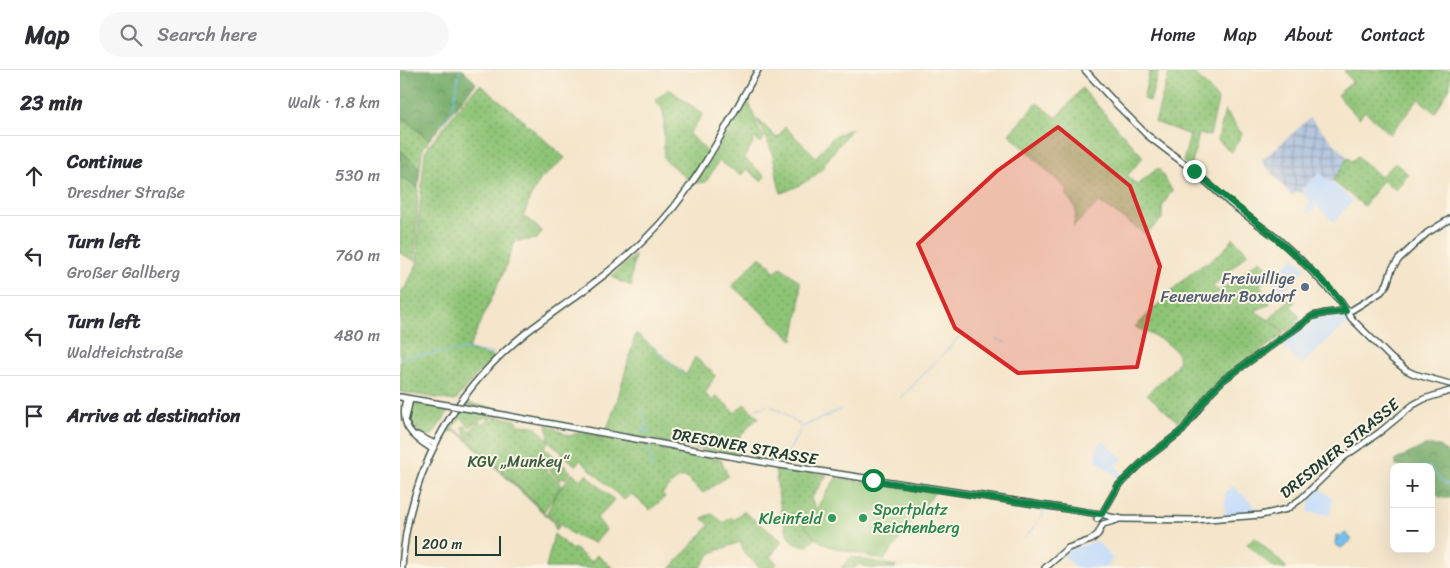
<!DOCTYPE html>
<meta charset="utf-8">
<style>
body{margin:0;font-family:Sriracha,sans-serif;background:#f7f7f7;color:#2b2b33}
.controls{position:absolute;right:15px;bottom:15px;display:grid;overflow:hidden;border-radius:10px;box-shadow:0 5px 20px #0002}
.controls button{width:45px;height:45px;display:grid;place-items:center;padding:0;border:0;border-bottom:1px solid #e1e1e2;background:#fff;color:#2b2b33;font:25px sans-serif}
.scale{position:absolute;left:15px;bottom:12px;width:86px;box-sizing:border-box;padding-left:5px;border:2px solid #1f3d34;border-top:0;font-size:14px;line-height:18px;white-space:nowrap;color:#1f3d34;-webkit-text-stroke:4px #fcf5e5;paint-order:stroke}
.stop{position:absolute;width:15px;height:15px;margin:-11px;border:4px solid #0b8043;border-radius:50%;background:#fff}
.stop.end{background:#0b8043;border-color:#fff;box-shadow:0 1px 5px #0008}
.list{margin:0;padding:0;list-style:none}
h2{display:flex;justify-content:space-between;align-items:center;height:65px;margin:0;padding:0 20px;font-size:21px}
h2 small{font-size:16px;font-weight:400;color:#7c7c81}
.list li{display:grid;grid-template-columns:32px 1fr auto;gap:15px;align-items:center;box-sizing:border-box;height:80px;padding:0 20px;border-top:1px solid #e1e1e2}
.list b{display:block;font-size:19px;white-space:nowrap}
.list p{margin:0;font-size:16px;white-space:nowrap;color:#7c7c81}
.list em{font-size:16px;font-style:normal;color:#7c7c81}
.icon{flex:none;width:28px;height:28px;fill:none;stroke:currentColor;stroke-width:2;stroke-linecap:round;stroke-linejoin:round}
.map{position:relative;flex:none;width:1050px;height:498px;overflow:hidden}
header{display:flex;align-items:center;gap:30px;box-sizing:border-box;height:70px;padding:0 25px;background:#fff;border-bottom:1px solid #e1e1e2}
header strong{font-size:24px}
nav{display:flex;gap:28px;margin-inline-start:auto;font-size:18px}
.search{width:350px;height:45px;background:#f7f7f7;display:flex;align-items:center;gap:12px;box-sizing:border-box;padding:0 18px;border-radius:28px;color:#7c7c81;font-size:19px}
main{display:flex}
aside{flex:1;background:#fff}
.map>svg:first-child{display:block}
.built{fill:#c7ddf9}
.industrial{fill:url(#industrial-grid)}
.green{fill:url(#green-dots);stroke:#568055}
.forest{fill:url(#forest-crowns);stroke:#48744e}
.pitch{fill:#8ec476;stroke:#568055}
.water{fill:url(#water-ripples);stroke:#4a7e91}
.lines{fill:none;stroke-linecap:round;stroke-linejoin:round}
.stream{stroke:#76bfee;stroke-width:1}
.secondary-casing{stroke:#3f564b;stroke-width:8}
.secondary{stroke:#fff;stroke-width:5}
.secondary-bridge-casing{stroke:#3f564b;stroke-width:8;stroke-linecap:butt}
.secondary-bridge{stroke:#fff;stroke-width:5}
.route{stroke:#0b8043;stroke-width:6}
.marked{fill:#d62828;fill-opacity:0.2;stroke:#d62828;stroke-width:4;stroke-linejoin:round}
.service-dot{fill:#5c6f8a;stroke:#fcf5e5;stroke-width:2}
.leisure-dot{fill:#2e9e5b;stroke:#fcf5e5;stroke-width:2}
.labels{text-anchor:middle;stroke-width:4;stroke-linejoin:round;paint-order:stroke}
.service-label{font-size:16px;fill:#4e5e75;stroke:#fcf5e5;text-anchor:end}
.street-label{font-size:16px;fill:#1f3d34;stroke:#fcf5e5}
.park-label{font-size:16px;fill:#3b5f44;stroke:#fcf5e5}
.leisure-label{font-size:16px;fill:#27864d;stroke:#fcf5e5;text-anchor:start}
</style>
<header>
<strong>Map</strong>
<div class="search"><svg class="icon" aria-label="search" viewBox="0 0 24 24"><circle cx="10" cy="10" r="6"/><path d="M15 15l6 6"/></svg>Search here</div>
<nav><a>Home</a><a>Map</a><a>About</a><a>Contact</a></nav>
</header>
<main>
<aside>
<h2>23 min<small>Walk · 1.8 km</small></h2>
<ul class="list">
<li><svg class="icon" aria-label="ahead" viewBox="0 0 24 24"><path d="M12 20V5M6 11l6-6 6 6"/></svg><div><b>Continue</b><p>Dresdner Straße</p></div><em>530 m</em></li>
<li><svg class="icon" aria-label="left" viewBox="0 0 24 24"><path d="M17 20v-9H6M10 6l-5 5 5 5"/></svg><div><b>Turn left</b><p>Großer Gallberg</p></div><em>760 m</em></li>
<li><svg class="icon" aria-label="left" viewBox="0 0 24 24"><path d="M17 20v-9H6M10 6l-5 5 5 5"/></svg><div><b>Turn left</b><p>Waldteichstraße</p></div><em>480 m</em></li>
<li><svg class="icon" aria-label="arrive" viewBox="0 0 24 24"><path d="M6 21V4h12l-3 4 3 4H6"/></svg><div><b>Arrive at destination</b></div></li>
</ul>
</aside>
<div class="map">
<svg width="1050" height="498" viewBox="0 0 1050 498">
<defs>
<pattern id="industrial-grid" width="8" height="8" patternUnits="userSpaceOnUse" patternTransform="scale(1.25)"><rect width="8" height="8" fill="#b5c6de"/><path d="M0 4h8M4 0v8" fill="none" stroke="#93a2b5"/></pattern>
<pattern id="green-dots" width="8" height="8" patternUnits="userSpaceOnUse" patternTransform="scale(1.25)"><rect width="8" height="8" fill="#8ec476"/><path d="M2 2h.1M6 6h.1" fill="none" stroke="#73a062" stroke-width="1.8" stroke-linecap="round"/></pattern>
<pattern id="forest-crowns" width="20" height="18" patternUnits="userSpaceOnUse" patternTransform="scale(1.25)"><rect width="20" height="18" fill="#72aa67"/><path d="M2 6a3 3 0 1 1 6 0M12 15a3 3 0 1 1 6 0" fill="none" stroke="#5d8c56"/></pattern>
<pattern id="water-ripples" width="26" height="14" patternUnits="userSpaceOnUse" patternTransform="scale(1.25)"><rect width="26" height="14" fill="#76bfee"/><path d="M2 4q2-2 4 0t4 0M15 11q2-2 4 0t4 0" fill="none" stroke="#609cc2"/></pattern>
</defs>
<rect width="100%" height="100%" fill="#fcf5e5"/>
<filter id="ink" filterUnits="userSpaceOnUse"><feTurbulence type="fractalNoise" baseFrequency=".02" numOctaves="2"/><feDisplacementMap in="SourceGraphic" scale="10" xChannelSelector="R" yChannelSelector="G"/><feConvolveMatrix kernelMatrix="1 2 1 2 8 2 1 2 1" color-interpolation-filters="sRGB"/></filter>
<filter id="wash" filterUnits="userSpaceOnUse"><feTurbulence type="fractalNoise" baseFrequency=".0096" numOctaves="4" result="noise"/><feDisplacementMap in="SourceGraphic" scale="20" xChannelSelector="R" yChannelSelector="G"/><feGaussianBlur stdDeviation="1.12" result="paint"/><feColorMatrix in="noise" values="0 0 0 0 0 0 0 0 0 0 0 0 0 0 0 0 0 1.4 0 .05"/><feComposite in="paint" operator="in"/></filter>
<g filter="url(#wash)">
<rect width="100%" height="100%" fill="#f4e5cb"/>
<!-- built -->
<path class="built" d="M920 102 953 131 934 152 916 136 910 144 905 139 911 132 903 124 906 120 903 118Z
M894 187 906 198 884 220 880 219 871 210Z
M932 245 946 246 951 251 920 277 902 295 881 274 906 253 908 255 917 248Z
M703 371 723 389 719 394 716 393 715 395 720 400 719 402 723 406 726 403 727 404 721 411 696 390 697 377Z
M833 416 856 437V443L825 446V423Z
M917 416 933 429 930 445 908 442 911 425Z
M697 471 713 489 705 498H677L663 486 669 480Z"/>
<!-- industrial -->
<path class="industrial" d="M910 48 948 88 931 113 920 102 902 119 903 121 902 123 895 122 892 126 861 91Z"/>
<!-- green -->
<path class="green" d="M750 0H759L750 31 743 29Z
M770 0H791L808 17 818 30 810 66 799 64 791 97 783 92 790 65 755 52Z
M944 0H1050V17L1035 43 1019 29 990 64 965 41 959 48 937 25 952 12Z
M80 15 109 38 165 88 140 110 130 128 105 199 68 280 94 287 77 304 55 331 0 322V222L7 215 17 194 19 145 25 81 69 25Z
M682 18 743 87 727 106 737 115 758 98 772 120 762 137V149L746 164 699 132 673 157C677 142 678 139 667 127V120L609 64 637 33 657 48Z
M269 19 303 44 289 64 310 84 292 113 264 89V47L263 40 255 30Z
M347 27 359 60 364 67 361 73 354 68 353 73 344 88 365 106 361 111 347 99 341 105 319 91 306 112 297 113Z
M825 40 842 64 831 83 818 70Z
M0 46 29 70 22 81 20 98 0 80Z
M357 49 377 68 385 57 416 87 433 67 452 58 424 94 425 96C415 108 396 118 381 123 377 112 377 102 374 91 371 76 364 63 357 49Z
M957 86 980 107 995 93 1008 104 996 120 982 110 964 136 933 111 948 88 952 91Z
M5 108 18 118 15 191 0 183V109Z
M125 147 142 161 137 169 117 171Z
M833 168 848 183 813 217 819 221 860 190 873 203 860 215 870 234 855 241 869 250 890 228 895 232 891 236 900 247 895 251 898 254 888 262 874 254 885 263 816 314 780 354 747 324C755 316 774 302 778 292 784 277 746 262 735 257 753 240 770 221 789 205 806 191 819 189 833 168Z
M235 185 231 208 232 216 219 211 212 206Z
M359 187 369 194 374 202 381 197 400 212V234L393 270 332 216Z
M236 263 286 305 295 287 315 305 305 324 313 331 317 326 335 343 344 334 359 348 351 354 338 369 335 366 327 374 343 387 206 361 217 331Z
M63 332 127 344 129 348 123 345 65 335 64 341 116 350 119 355 134 356 149 370 147 355C156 358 161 363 170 366L179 362 201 366 199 371H201L204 366 294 386 314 388 313 391 317 388 321 390 328 406 303 423 285 407 277 409 262 424 265 427 250 440 231 424 224 430 180 390 176 396 149 371 144 377 171 402 166 409 163 407 160 411 143 393 141 395 162 415 144 441 67 367 62 357 64 355 76 366 71 360 79 352 83 354 88 349 94 352 97 349 83 348 70 357 61 348 50 360H56L62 364 145 443 159 455V457L156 460 153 452 59 363 54 361 48 362 35 385 33 384 45 358Z
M16 333 50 340 32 365C14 369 6 349 13 335Z
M377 397 427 405 411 429 416 440 405 456 415 468 408 476C404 475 399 475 396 474 381 467 378 415 375 399Z
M173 403 180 410 186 404 214 430 197 448 206 460 195 473 176 466 174 464 173 465 147 443 155 426Z
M343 441 382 471 370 487 377 493 374 498H360L357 496V494L345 484 340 472 311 483 300 498H271L310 455 302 448 312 444 324 453 331 447 334 450Z
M154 464 172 480 174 478 191 492 197 485 213 498H146Z
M854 467 887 498H874L847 474Z
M451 487 496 496 495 498H469L459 494 455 498H441Z"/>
<!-- forest -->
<path class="forest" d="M0 0H63L76 13 29 70 0 46Z
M0 80 20 98 18 118 5 108 0 109Z
M1024 376H1040L1050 386V428C1029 430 1031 411 1031 397L996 396V390Z"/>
<!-- pitch -->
<path class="pitch" d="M436 408 535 422 484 490 429 476 415 468 405 456Z"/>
<!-- water -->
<path class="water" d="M946 463 952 470 941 478 935 474 936 465 941 466Z"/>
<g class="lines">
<!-- stream -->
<path class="stream" d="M41 55 52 40 60 0
M596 269 606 273
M253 276 284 305
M228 285H229
M231 286H232
M0 288 66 279 94 284
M501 328 564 262
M371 336 380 341 400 355
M356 339 366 336
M242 340 247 356 248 366
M239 360 248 362
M246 376 253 391 250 401
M384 393 385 385 391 377 402 357 440 340
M1020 397H1031
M1031 397C1036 404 1041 414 1050 415
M383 399V402L387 405
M601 433 648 441
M640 449 643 446 642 441
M625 467 639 451"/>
</g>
</g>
<g filter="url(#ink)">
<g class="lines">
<defs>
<path id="secondary" d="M685 0 717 35 747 65 794 101 831 134 878 169 900 189 940 231 952 249 992 289 1006 300 1014 304 1050 314
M0 327 47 335
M6 328C0 356 10 365 32 379
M65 338 373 394 700 444
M6 348 10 329
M17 365 35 374
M702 444 718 416 748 387 783 360 811 322 823 310 913 246 926 243 952 240 981 222 987 214 992 199 999 189 1027 163 1050 149
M697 449 702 444 710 447 722 449 794 450 861 445 887 439 902 428 944 387 980 362 1013 335 1024 329 1050 321
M2 498C8 404 53 321 127 262 168 231 212 203 248 166 296 119 325 57 358 0
M645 498 668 478 691 470 698 464 703 454 717 450"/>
</defs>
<!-- secondary casing -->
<use href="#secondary" class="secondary-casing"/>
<!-- secondary -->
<use href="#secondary" class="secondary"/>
<defs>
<path id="secondary-bridge" d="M47 335 65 338"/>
</defs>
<!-- secondary-bridge casing -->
<use href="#secondary-bridge" class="secondary-bridge-casing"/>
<!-- secondary-bridge -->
<use href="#secondary-bridge" class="secondary-bridge"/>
</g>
</g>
<g class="lines" filter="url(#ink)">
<!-- route -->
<path class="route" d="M473 410 700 444H702L718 416 748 387 783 360 811 322 823 310 913 246 926 243 946 241C937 223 920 208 906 195 870 161 831 133 794 101"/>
</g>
<!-- marked area -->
<path class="marked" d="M658 57 730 116 760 196 737 297 618 303 555 258 518 174 597 101Z"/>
<!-- markers -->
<circle class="service-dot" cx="905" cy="217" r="5"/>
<g class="leisure-dot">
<circle cx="432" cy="448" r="5"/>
<circle cx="463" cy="448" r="5"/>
</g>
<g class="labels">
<!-- service labels -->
<g class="service-label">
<text x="895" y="214">Freiwillige<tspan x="895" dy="18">Feuerwehr Boxdorf</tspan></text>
</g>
<!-- street labels -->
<g class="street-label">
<text transform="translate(345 376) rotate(10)" y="6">DRESDNER STRASSE</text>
<text transform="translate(939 378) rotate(-39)" y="6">DRESDNER STRASSE</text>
</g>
<!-- park labels -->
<g class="park-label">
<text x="118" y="397">KGV „Munkey“</text>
</g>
<!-- leisure labels -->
<g class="leisure-label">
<text x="473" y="445">Sportplatz<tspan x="473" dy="18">Reichenberg</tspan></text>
<text x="422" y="454" text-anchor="end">Kleinfeld</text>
</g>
</g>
</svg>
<div class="controls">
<button>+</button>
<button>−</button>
</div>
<div class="scale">200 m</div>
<div class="stop" style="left:473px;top:410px"></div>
<div class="stop end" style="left:794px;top:101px"></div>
</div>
</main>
